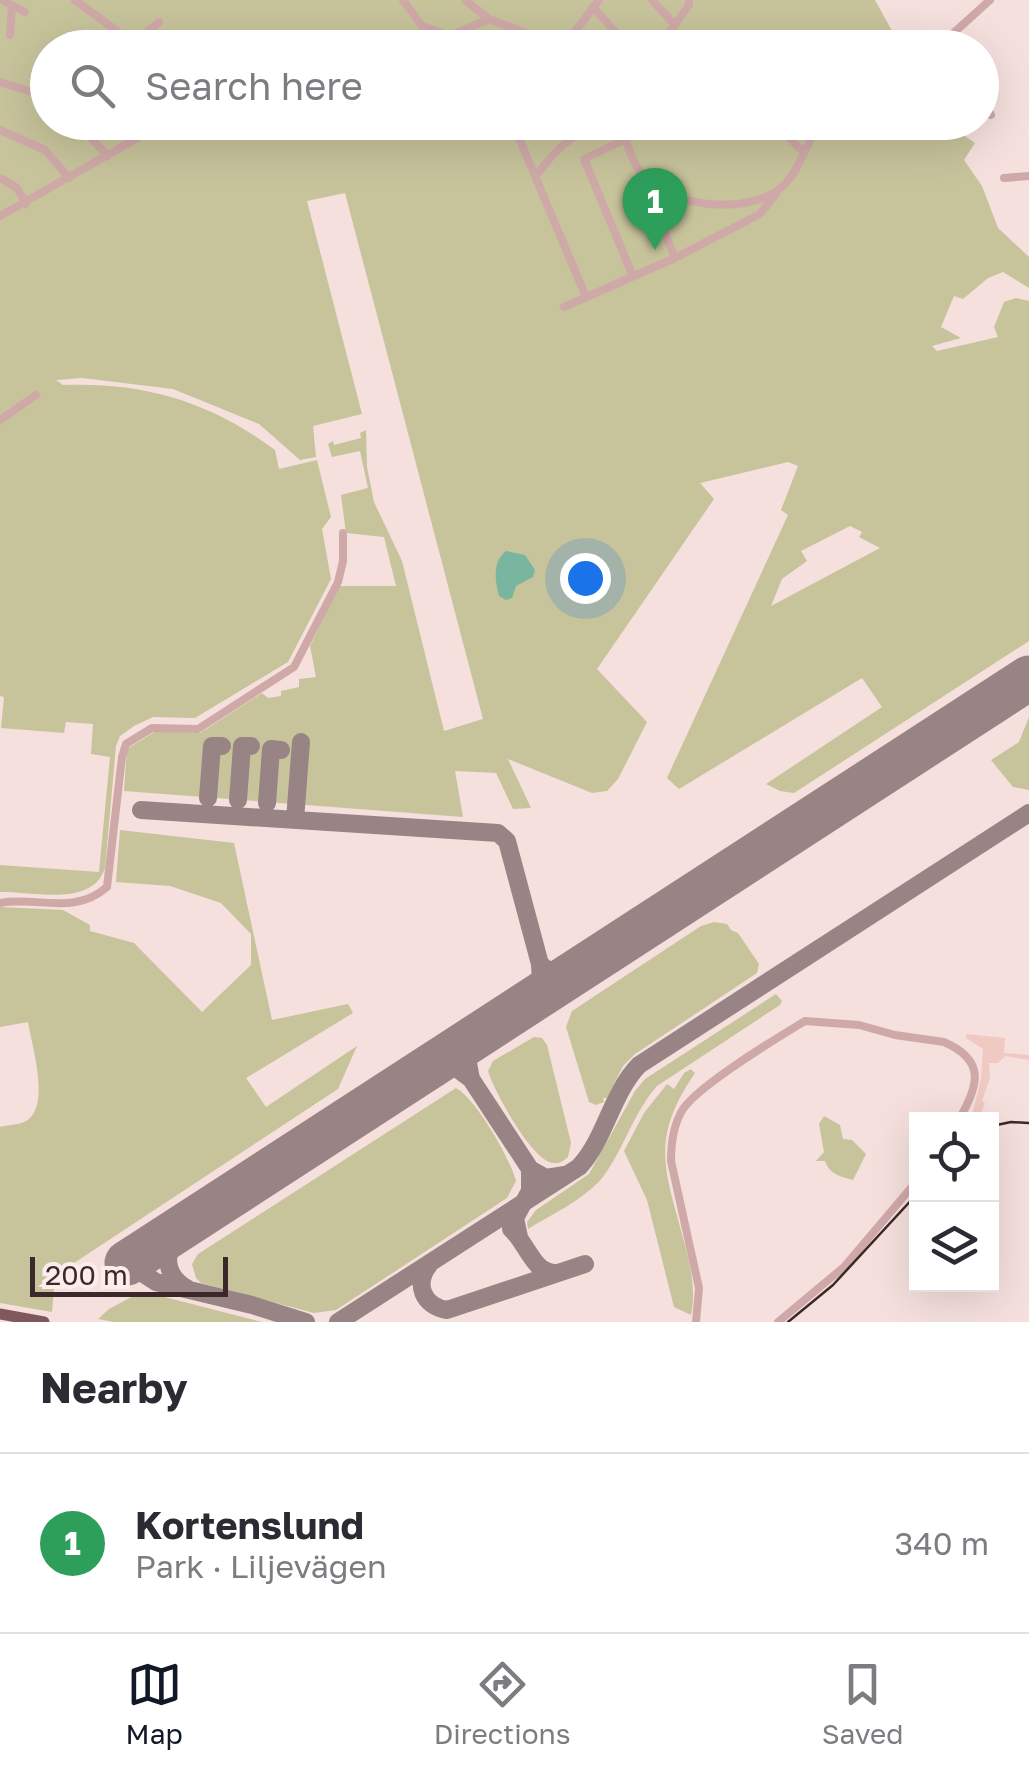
<!DOCTYPE html>
<meta charset="utf-8">
<style>
body{margin:0;font-family:"Golos Text",sans-serif;background:#f7f7f7;color:#2b2b33}
.controls{position:absolute;right:30px;bottom:30px;display:grid;overflow:hidden;border-radius:0px;box-shadow:0 10px 40px #0002}
.controls button{width:90px;height:90px;display:grid;place-items:center;padding:0;border:0;border-bottom:2px solid #e1e1e2;background:#fff;color:#2b2b33;font:50px sans-serif}
.scale{position:absolute;left:30px;bottom:25px;width:198px;box-sizing:border-box;padding-left:10px;border:5px solid #3b282a;border-top:0;font-size:28px;line-height:35px;white-space:nowrap;color:#3b282a;-webkit-text-stroke:8px #fcedeb;paint-order:stroke}
.you{position:absolute;left:585px;top:578px;width:35px;height:35px;margin:-25px;border:8px solid #fff;border-radius:50%;background:#1a73e8;box-shadow:0 0 0 15px #1a73e833}
.badge{display:grid;place-items:center;width:65px;height:65px;border-radius:50%;background:#111827;color:#fff;font-size:32px;font-weight:700}
.pin{position:absolute;translate:-50% -82px;filter:drop-shadow(0 2px 5px #0008)}
.pin::after{content:'';position:absolute;top:52px;width:35px;height:30px;background:inherit;clip-path:polygon(0 0,100% 0,50% 100%)}
.list{margin:0;padding:0;list-style:none}
h2{display:flex;justify-content:space-between;align-items:center;height:130px;margin:0;padding:0 40px;font-size:42px}
h2 small{font-size:32px;font-weight:400;color:#7c7c81}
.list li{display:grid;grid-template-columns:65px 1fr auto;gap:30px;align-items:center;box-sizing:border-box;height:180px;padding:0 40px;border-top:2px solid #e1e1e2}
.list b{display:block;font-size:38px;white-space:nowrap}
.list p{margin:0;font-size:32px;white-space:nowrap;color:#7c7c81}
.list em{font-size:32px;font-style:normal;color:#7c7c81}
.icon{flex:none;width:55px;height:55px;fill:none;stroke:currentColor;stroke-width:2;stroke-linecap:round;stroke-linejoin:round}
.map{position:relative;flex:none;width:1029px;height:1322px;overflow:hidden}
.search{position:absolute;background:#fff;box-shadow:0 10px 40px #0002;left:30px;right:30px;top:30px;height:110px;display:flex;align-items:center;gap:25px;box-sizing:border-box;padding:0 35px;border-radius:55px;color:#7c7c81;font-size:38px}
.sheet{height:310px;background:#fff}
nav{display:flex;justify-content:space-around;align-items:center;box-sizing:border-box;height:140px;border-top:2px solid #e1e1e2;background:#fff;font-size:28px;color:#7c7c81}
nav a{display:grid;justify-items:center;gap:5px}
nav .on{color:#111827}
.map>svg:first-child{display:block}
.green{fill:#c7c39b;fill-rule:evenodd}
.plaza{fill:#efc9c2}
.water{fill:#78b69f}
.lines{fill:none;stroke-linecap:round;stroke-linejoin:round}
.taxiway{stroke:#988484;stroke-width:18}
.runway{stroke:#988484;stroke-width:45}
.minor{stroke:#cfa9a7;stroke-width:8}
.primary{stroke:#7f585b;stroke-width:11}
.tram{stroke:#3b282a;stroke-width:2.5}
</style>
<div class="map">
<svg width="1029" height="1322" viewBox="0 0 1029 1322">
<rect width="100%" height="100%" fill="#f5e0dd"/>
<!-- green -->
<path class="green" d="M0 0H875L901 47 48 48V122L946 123 975 143 964 160 982 186 998 228 1029 257V288L1003 272 988 278 963 299 954 296 941 327 961 338 932 346 937 351 998 337 994 327 1004 302 1016 298 1029 301V641L794 793 780 791 766 784 882 707 862 678 679 789 667 778 788 515 781 510 798 466 788 462 700 483 714 499 597 669 647 722 618 779 607 791 592 793 508 759 531 808 513 809 496 773 455 771 463 817 124 791 127 749 156 731 200 733 262 693 268 698 281 696V691L299 687V679L316 677 310 646 339 586H396L384 537 346 533 341 495 368 488 360 451 332 457 328 444 333 441 334 445 361 438 360 433 366 430 367 467 374 502 402 561 444 731 483 719 345 193 307 201 362 414 313 426 316 457 300 460 259 424 173 389 82 378 56 380 63 385C144 382 209 401 275 450L279 469 317 460 331 517 322 529 331 579 288 662 195 718 153 717 134 726 120 736 116 746 105 868C92 908 33 891 0 892V865L99 872 110 757 91 754 93 724 66 722 64 733 1 728 4 697 0 696ZM850 526 862 532 859 537 880 548 771 606 782 579 807 561 801 551Z
M1029 717V790L1013 787 991 760 1019 742Z
M120 830 234 843 272 1020 348 1004 353 1013 246 1078 266 1107 357 1046 338 1089 71 1265 66 1277 54 1289 52 1312 0 1303V1127C7 1125 18 1125 24 1122 52 1110 32 1046 28 1022L0 1027V907L63 910 90 925V931L134 943 202 1012 251 965V934L221 903 170 886 116 882Z
M714 922 727 924 731 930 738 933 759 964 757 973 635 1054 623 1066 607 1098H603L604 1102 596 1105 589 1102 566 1027 572 1011 701 926Z
M776 994 782 1001 780 1005 657 1086C634 1112 625 1146 605 1174 588 1198 552 1214 528 1229L527 1222 536 1210 589 1174 635 1091 645 1079Z
M534 1037 542 1038 547 1045 571 1143 568 1157C563 1161 560 1164 553 1163 532 1161 494 1091 488 1071L493 1061Z
M691 1069 695 1073C648 1142 666 1171 685 1245 691 1270 696 1290 691 1315L674 1307 647 1200 624 1151 644 1113 667 1084 674 1089 684 1073Z
M456 1088C476 1099 510 1158 516 1181L507 1198 336 1310 314 1313 201 1283 196 1278 192 1264 198 1254Z
M824 1116 840 1125 843 1139 852 1140 866 1154 853 1180C840 1176 830 1175 825 1161H816L824 1152 819 1124Z
M139 1293H149L262 1322H114L98 1319 109 1309Z"/>
<!-- plaza -->
<path class="plaza" d="M966 1034 1005 1038 1004 1053 1029 1055V1060L1005 1056 998 1063H989L990 1078 982 1101 985 1103 981 1113 976 1117 972 1116 981 1078 983 1049 966 1038Z"/>
<!-- water -->
<path class="water" d="M506 551 525 555 535 570 533 577 516 586 512 598 506 600 499 596C495 581 492 562 506 551Z"/>
<g class="lines">
<!-- taxiway -->
<path class="taxiway" d="M208 798 212 746H222
M238 800 242 746H251
M267 803 271 749 281 750
M141 810 498 833 507 841 540 964
M295 820 301 742
M529 1003 541 982 540 964 556 977 575 972
M431 1066 455 1067 471 1079 467 1058 477 1036
M471 1079 530 1169
M185 1226C164 1245 160 1274 188 1289
M511 1229C528 1244 533 1275 558 1273
M519 1237 515 1218 530 1191V1169L546 1178 565 1175
M144 1253 138 1267 142 1273 156 1282 252 1305 306 1322
M429 1265C414 1284 423 1306 447 1310L585 1264
M338 1322 579 1167C606 1138 611 1094 639 1065L1029 813"/>
<!-- runway -->
<path class="runway" d="M127 1263 1029 678"/>
<!-- minor -->
<path class="minor" d="M2 0 25 12
M75 0 140 48
M403 0 422 26 450 36 489 19
M465 0 489 19 566 48
M652 0 675 25
M593 7 630 48
M10 35 12 6
M564 46 599 0
M128 48 159 22
M658 48 689 5V0
M937 48 990 0
M0 82 48 97
M982 97 991 115
M76 122 108 156
M619 122C626 140 632 164 645 178 673 208 751 215 782 187 795 175 802 157 810 141
M0 130 45 150 69 178
M786 134 804 153
M519 138 586 297
M626 139 584 159 633 276
M536 176C555 150 573 132 604 122
M0 178 17 188 26 204
M1004 178 1029 176
M643 179 675 258
M0 216 148 132 140 122
M564 307 675 258 760 214 776 194
M0 420 36 395
M0 903C38 896 74 916 107 887L122 757 126 744 152 728 198 729 294 667 338 582 343 561V533
M696 1322 699 1288 671 1161C671 1143 673 1125 683 1109 700 1084 777 1038 805 1021L859 1025 895 1035 944 1042C987 1061 978 1085 959 1120
M778 1322 844 1267 916 1182"/>
<!-- primary -->
<path class="primary" d="M0 1314 44 1322"/>
<!-- tram -->
<path class="tram" d="M992 1126 1011 1122 1029 1123
M788 1322 833 1285 916 1195"/>
</g>
</svg>
<div class="controls">
<button><svg class="icon" aria-label="locate" viewBox="0 0 24 24"><circle cx="12" cy="12" r="6"/><path d="M12 2v4M12 18v4M2 12h4M18 12h4"/></svg></button>
<button><svg class="icon" aria-label="layers" viewBox="0 0 24 24"><path d="M12 4l9 5-9 5-9-5zM3 14l9 5 9-5"/></svg></button>
</div>
<div class="scale">200 m</div>
<div class="you"></div>
<div class="pin badge" style="left:655px;top:250px;background:#2e9e5b">1</div>
<div class="search"><svg class="icon" aria-label="search" viewBox="0 0 24 24"><circle cx="10" cy="10" r="6"/><path d="M15 15l6 6"/></svg>Search here</div>
</div>
<section class="sheet">
<h2>Nearby<small></small></h2>
<ul class="list">
<li><span class="badge" style="background:#2e9e5b">1</span><div><b>Kortenslund</b><p>Park · Liljevägen</p></div><em>340 m</em></li>
</ul>
</section>
<nav>
<a class="on"><svg class="icon" aria-label="map" viewBox="0 0 24 24"><path d="M3 6l6-2 6 2 6-2v14l-6 2-6-2-6 2zM9 4v14M15 6v14"/></svg>Map</a>
<a><svg class="icon" aria-label="directions" viewBox="0 0 24 24"><path d="M12 3l9 9-9 9-9-9zM9 14v-3h6M13 9l2 2-2 2"/></svg>Directions</a>
<a><svg class="icon" aria-label="saved" viewBox="0 0 24 24"><path d="M7 4h10v16l-5-4-5 4z"/></svg>Saved</a>
</nav>
